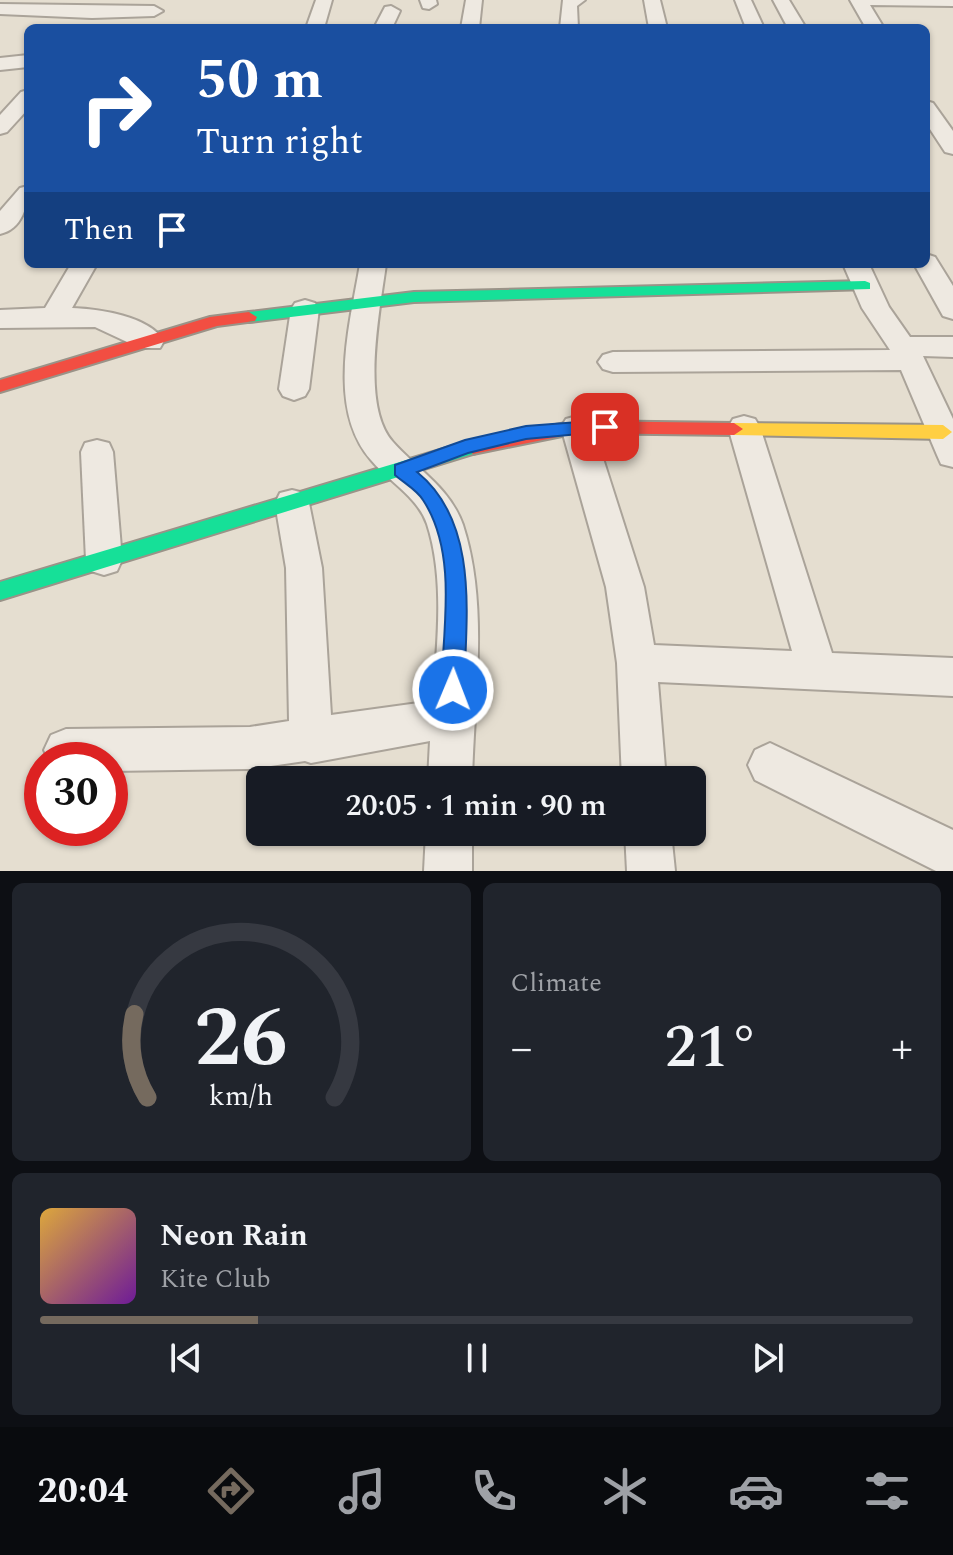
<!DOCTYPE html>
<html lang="en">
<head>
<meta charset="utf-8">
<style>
	:root { --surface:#171b24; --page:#20242c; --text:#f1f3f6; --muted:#9ea1a6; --line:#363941; --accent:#756a5e }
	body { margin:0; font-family:Spectral,serif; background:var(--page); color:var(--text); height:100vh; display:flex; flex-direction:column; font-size:30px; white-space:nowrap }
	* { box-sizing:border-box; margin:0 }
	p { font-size:26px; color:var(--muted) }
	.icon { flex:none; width:44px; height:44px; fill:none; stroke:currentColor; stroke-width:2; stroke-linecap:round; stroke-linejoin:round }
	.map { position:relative; height:871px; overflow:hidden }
	.details { display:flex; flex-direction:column; gap:12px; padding:12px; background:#0d0f14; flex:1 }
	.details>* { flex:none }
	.hud { position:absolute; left:24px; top:24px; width:906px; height:244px; border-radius:12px; box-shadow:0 2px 6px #0004; background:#1a4fa0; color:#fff; overflow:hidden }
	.speed { position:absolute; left:24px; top:742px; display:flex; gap:16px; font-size:40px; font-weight:700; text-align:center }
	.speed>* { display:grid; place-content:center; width:104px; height:104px; border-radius:50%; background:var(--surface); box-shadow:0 2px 6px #0004; line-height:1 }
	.speed .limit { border:12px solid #d22; background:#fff; color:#111 }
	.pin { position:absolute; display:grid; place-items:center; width:68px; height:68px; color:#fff; margin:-34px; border-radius:16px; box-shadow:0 4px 12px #0006 }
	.me { position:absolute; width:88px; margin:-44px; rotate:1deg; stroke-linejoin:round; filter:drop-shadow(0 0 6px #0008) }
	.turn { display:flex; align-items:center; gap:28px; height:168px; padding:0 40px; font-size:36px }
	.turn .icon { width:104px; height:104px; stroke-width:2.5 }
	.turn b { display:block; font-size:56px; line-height:68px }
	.then { display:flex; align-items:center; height:76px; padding:0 40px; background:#0003; gap:16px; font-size:30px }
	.big { font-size:60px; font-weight:600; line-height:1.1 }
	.details .tile { flex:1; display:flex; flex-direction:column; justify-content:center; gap:12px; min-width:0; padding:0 28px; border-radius:12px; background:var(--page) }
	.details .dial { align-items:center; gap:0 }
	.dial svg { height:208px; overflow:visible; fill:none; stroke:var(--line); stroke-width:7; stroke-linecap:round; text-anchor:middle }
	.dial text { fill:var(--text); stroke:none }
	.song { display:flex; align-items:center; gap:24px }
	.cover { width:96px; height:96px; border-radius:12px; background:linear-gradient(135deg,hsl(40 70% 55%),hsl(280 70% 35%)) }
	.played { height:8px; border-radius:4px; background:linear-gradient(90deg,var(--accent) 25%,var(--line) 25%) }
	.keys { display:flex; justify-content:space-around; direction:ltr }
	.heat { display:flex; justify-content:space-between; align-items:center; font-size:44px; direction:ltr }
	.details .tiles { flex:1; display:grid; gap:12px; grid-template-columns:1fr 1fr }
	.tile:last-child { grid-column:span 2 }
	.trip { position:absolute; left:246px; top:766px; width:460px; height:80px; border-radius:12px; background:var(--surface); box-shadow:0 2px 6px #0004; font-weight:600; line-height:80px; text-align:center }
	.tab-bar { display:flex; height:128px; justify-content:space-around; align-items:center; background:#090b0e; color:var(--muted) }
	.tab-bar .icon { width:56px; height:56px }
	.tab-bar .on { color:var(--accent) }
	.tab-bar b { font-size:36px; color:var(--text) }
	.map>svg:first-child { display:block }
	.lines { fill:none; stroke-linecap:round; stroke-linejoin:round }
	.street-casing { stroke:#aaa399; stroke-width:4 }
	.fast-casing { stroke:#9a9388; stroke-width:4 }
	.slow-casing { stroke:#9a9388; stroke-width:4 }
	.jam-casing { stroke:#9a9388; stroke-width:4 }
	.street { fill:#eee9e1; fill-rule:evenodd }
	.fast { fill:#16e098; fill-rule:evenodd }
	.slow { fill:#ffcf43; fill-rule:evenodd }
	.jam { fill:#f24e42; fill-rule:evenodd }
	.route { fill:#1a73e8; stroke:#114b97; stroke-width:2 }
</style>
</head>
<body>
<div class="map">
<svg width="953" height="871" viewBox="0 0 953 871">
	<rect width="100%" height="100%" fill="#e5ded0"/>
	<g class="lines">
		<defs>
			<g id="street">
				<path d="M 316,0 L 332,0 L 324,28 L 306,28 Z"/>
				<path d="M 420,0 L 436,0 L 437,4 L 429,9 L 423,8 Z"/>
				<path d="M 466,0 L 482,0 L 479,28 L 461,28 Z"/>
				<path d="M 563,0 L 585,0 L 577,6 L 578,28 L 560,28 Z"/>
				<path d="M 644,0 L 660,0 L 667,28 L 649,28 Z"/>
				<path d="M 735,0 L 751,0 L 764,28 L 746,28 Z"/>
				<path d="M 773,0 L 789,0 L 806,28 L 788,28 Z"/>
				<path d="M 850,0 L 953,0 L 953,6 L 870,5 L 884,28 L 866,28 Z"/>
				<path d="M 0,4 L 154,6 L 163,11 L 154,16 L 92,18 L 0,14 Z"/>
				<path d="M 391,6 L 400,11 L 392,28 L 374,28 L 385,7 Z"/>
				<path d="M 28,55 L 28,67 L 0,70 L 0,58 Z"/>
				<path d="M 28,90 L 28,109 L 7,132 L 0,134 L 0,115 L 21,92 Z"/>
				<path d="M 926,101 L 933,103 L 953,131 L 953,154 L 945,152 L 926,123 Z"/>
				<path d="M 28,186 C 28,206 22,229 0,234 L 0,211 L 20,188 Z"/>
				<path d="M 926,254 L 935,257 L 953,286 L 953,319 L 943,316 L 914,264 L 926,264 Z"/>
				<path d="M 71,264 L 97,264 L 72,308 C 99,309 149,316 164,341 L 160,348 L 140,348 L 95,327 L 0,328 L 0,310 L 45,308 Z"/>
				<path d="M 360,264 L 386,264 C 380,310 360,406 393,442 C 418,470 450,488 463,525 C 489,605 474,698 472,780 L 428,780 L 430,741 L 311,763 L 305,761 L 250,769 L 110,771 L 110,760 L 49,760 L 44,750 L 51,735 L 66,729 L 250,727 L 289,721 L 286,568 L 275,503 L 280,493 L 292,490 L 304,493 L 309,503 L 322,568 L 331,715 L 433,701 C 437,644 445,579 427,524 C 418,497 388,481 371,460 C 326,408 350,324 360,264 Z"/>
				<path d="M 843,264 L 869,264 L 889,307 L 910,337 L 953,337 L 953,357 L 923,356 L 953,419 L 953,467 L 941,464 L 937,455 L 901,370 L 613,372 L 603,369 L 598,362 L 603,355 L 613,352 L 890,350 L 862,308 Z"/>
				<path d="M 305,300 L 315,303 L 319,309 L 309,389 L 305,396 L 294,400 L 283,396 L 279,389 L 291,309 L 295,303 Z"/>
				<path d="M 577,416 L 588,419 L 593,427 L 644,587 L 654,645 L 792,651 L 728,427 L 733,419 L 744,416 L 755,419 L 760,427 L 832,653 L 953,658 L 953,696 L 658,682 L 666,780 L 622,780 L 617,663 L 606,587 L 561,427 L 566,419 Z"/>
				<path d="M 97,440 L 109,443 L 113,452 L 122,560 L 117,571 L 104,575 L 91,571 L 86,560 L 81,452 L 85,443 Z"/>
				<path d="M 770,743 L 953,830 L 953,871 L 936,871 L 755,780 L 748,765 L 755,750 Z"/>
				<path d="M 426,832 L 472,832 L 472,871 L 424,871 Z"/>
				<path d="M 625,832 L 671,832 L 675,871 L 627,871 Z"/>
			</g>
			<g id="fast">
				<path d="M 865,281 L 870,283 L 870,289 L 414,302 L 249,322 L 241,317 L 249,312 L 414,292 Z"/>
				<path d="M 473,440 L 482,447 L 479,452 L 0,600 L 0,582 Z"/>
			</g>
			<path id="slow" d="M 734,423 L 943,425 L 952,432 L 943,439 L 734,435 L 725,429 Z"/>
			<g id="jam">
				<path d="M 249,312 L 257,317 L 255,321 L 217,326 L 0,392 L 0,380 L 210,317 Z"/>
				<path d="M 577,421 L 734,423 L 743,429 L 734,435 L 577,433 L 473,454 L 464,447 L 473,440 Z"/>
			</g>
		</defs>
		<use href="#street" class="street-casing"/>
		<use href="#fast" class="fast-casing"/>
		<use href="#slow" class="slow-casing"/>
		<use href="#jam" class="jam-casing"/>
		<use href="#street" class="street"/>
		<use href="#fast" class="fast"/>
		<use href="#slow" class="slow"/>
		<use href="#jam" class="jam"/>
	</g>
	<path class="route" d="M 605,420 L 614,427 L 611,431 L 526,439 L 468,453 L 417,472 C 480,523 466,618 464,690 L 461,698 L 453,701 L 445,698 L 441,690 C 443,630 458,553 423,500 C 417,490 404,483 395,475 L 395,465 L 465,440 L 526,426 Z"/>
</svg>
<div class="speed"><div class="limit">30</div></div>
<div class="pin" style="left:605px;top:427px;background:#d93025"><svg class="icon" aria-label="arrive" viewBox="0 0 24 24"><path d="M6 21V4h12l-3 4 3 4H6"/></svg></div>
<svg class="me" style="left:453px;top:690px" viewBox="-20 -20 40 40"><circle r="17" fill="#1a73e8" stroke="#fff" stroke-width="3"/><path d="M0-11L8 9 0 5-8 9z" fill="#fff"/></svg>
<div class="trip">20:05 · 1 min · 90 m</div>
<div class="hud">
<div class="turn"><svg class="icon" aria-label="right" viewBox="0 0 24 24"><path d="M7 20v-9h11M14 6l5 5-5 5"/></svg><div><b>50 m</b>Turn right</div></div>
<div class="then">Then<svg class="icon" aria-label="arrive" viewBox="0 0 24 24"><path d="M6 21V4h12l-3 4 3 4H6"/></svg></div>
</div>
</div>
<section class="details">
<div class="tiles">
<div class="tile dial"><svg viewBox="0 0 100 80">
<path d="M14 69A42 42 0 1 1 86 69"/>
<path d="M14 69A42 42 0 0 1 9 37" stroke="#756a5e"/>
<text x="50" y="56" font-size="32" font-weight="700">26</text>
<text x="50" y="72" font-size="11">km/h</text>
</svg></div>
<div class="tile"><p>Climate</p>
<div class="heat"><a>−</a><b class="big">21°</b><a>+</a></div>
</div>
<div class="tile">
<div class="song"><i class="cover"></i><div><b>Neon Rain</b><p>Kite Club</p></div></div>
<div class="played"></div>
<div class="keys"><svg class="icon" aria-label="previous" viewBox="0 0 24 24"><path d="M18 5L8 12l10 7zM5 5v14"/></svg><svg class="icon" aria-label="pause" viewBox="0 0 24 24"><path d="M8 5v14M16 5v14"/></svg><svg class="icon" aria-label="next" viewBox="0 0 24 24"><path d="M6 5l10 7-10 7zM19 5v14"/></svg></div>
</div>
</div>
</section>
<nav class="tab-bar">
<b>20:04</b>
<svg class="icon on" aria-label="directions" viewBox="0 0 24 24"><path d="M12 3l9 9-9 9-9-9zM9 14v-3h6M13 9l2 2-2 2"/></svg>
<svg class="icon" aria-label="music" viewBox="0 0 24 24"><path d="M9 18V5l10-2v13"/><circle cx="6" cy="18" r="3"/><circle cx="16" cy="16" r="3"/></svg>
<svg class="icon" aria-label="phone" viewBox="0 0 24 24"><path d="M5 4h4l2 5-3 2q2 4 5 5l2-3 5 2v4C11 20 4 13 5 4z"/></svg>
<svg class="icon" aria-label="climate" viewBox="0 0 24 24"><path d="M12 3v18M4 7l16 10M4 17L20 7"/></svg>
<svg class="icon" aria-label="car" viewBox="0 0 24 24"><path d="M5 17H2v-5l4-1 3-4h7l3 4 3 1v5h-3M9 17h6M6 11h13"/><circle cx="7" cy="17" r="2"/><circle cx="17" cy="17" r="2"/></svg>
<svg class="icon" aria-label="filters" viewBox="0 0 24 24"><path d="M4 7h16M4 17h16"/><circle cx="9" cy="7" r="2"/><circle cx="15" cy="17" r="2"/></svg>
</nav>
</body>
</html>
